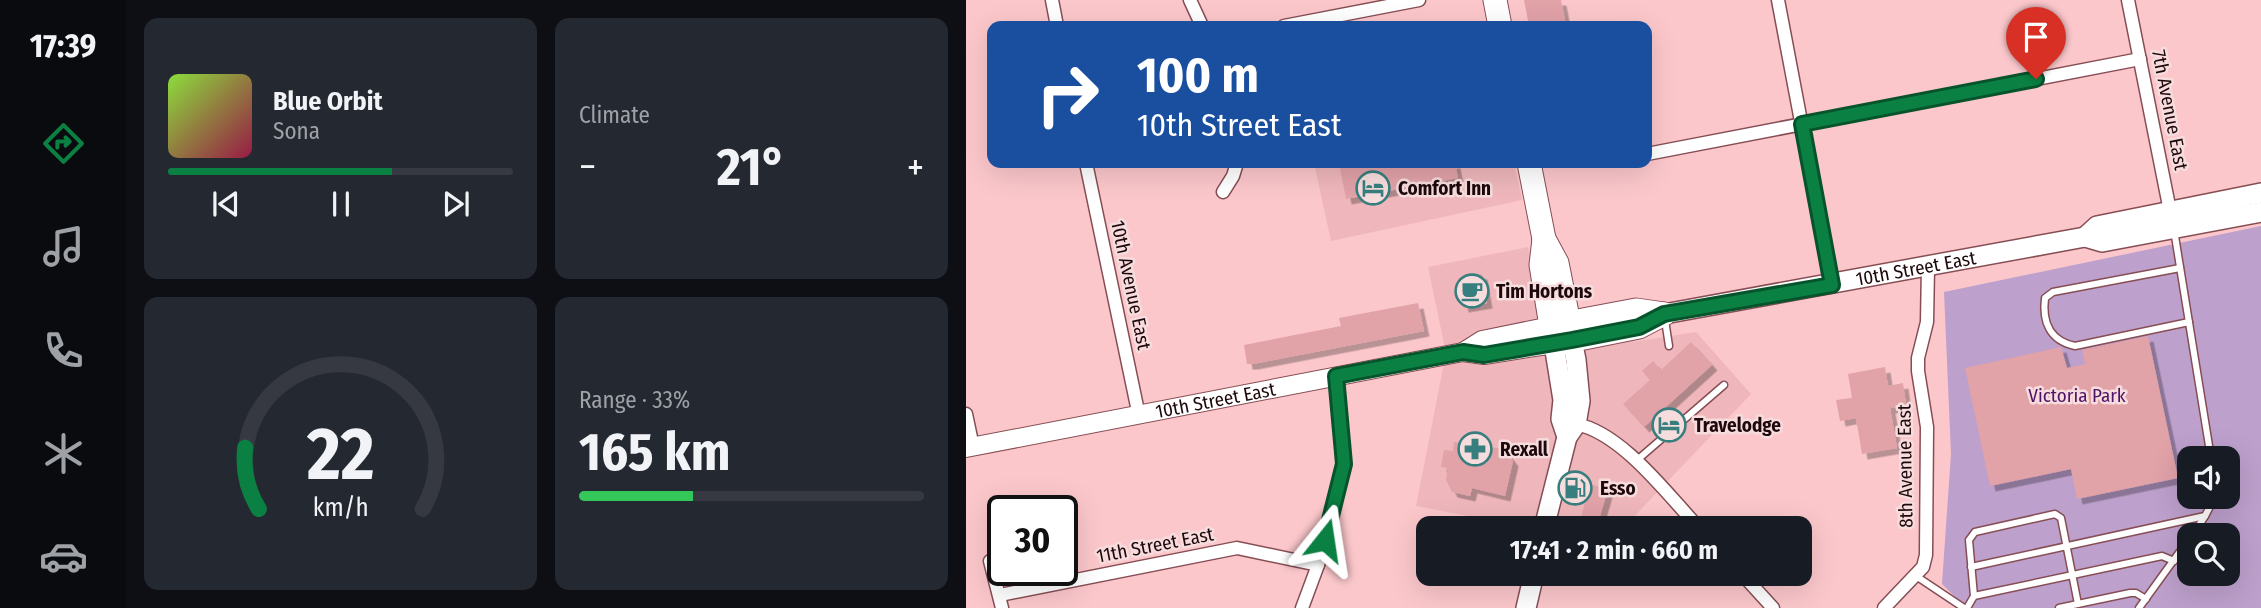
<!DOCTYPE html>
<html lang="en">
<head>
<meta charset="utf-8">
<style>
	:root { --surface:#171b24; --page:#242831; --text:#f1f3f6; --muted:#9ea1a6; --line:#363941; --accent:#0b8043 }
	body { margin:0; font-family:"Fira Sans Condensed",sans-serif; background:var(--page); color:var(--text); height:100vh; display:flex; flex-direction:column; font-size:26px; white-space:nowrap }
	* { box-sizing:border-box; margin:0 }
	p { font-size:23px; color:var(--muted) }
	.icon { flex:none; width:38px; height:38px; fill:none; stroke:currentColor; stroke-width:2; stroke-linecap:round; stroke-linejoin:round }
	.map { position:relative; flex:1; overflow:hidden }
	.panel { display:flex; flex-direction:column; gap:18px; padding:18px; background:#0d0f14; width:840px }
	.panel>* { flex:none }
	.guide { position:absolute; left:21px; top:21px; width:665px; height:147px; border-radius:14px; box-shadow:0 7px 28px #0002; background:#1a4fa0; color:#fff; overflow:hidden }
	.buttons { position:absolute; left:1211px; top:446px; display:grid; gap:14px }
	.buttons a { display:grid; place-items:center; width:63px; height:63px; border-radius:14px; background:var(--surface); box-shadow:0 7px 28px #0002; font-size:35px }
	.speed { position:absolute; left:21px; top:495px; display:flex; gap:14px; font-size:35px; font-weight:700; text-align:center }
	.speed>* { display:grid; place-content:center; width:91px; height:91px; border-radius:50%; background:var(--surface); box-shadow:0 7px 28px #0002; line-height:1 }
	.speed .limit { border:4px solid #111; border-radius:10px; background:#fff; color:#111 }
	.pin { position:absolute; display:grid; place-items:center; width:60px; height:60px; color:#fff; margin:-72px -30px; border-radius:50% 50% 50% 0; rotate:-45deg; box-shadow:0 0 7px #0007 }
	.pin .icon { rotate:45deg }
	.me { position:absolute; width:77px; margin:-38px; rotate:15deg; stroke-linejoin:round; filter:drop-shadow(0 0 5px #0008) }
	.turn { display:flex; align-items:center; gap:24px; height:147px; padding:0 35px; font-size:32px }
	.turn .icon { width:91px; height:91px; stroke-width:2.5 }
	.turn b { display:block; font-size:49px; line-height:60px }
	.big { font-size:52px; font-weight:700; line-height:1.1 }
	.panel .tile { flex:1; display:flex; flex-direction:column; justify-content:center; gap:10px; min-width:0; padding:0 24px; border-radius:14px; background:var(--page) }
	.panel .dial { align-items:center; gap:0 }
	.dial svg { height:182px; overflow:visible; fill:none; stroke:var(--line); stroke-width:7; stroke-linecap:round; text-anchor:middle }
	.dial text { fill:var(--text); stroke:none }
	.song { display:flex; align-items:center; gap:21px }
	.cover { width:84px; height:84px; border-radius:10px; background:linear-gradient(135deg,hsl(90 70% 55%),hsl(340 70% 35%)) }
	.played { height:7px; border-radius:4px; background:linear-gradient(90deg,var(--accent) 65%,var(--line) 65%) }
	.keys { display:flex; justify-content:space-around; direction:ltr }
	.heat { display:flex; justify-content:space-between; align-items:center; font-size:38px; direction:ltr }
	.charge { height:10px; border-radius:5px; background:linear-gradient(90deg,#34c759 33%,var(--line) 0) }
	.panel .tiles { flex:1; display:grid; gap:18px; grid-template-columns:repeat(2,1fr) }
	.trip { position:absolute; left:450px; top:516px; width:396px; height:70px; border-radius:14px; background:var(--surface); box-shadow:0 7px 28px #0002; font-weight:700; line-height:70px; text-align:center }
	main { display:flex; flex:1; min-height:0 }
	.dock { display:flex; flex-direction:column; width:126px; justify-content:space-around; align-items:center; background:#090b0e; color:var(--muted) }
	.dock .icon { width:49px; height:49px }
	.dock .active { color:var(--accent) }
	.dock b { font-size:32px; color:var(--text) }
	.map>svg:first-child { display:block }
	.built { fill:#efb7bb }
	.green { fill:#bda0cc; fill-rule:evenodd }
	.building { fill:#e1a2a8; filter:url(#shadow) }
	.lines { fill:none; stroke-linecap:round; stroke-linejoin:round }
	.lane-casing { stroke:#864e54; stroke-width:9 }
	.street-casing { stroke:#864e54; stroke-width:15 }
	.secondary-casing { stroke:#864e54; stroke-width:20 }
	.primary-casing { stroke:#864e54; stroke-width:22 }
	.highway-casing { stroke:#864e54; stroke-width:25 }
	.lane { stroke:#fff; stroke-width:6 }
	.street { stroke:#fff; stroke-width:12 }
	.secondary { stroke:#fff; stroke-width:18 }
	.primary { stroke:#fff; stroke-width:19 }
	.highway { stroke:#fff; stroke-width:23 }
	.route-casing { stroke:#07532c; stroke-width:18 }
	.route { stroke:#0b8043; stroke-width:12 }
	.labels { text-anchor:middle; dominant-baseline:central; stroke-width:5; stroke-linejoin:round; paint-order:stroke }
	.street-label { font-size:19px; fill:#1d080b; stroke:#f7dcdd }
	.poi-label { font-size:19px; font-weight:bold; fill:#1d080b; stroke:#f7dcdd; text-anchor:start }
	.park-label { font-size:19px; fill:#4e1367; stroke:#f7dcdd }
</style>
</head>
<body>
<main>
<nav class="dock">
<b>17:39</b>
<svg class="icon active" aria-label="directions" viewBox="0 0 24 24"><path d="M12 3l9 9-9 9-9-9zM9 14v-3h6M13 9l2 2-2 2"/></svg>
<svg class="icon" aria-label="music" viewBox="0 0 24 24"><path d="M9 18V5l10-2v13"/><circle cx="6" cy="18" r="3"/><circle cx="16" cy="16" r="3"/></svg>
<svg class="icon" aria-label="phone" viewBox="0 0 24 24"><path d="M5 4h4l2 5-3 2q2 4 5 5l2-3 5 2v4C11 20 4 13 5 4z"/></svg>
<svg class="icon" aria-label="climate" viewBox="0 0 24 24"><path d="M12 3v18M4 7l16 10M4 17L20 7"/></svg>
<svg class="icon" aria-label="car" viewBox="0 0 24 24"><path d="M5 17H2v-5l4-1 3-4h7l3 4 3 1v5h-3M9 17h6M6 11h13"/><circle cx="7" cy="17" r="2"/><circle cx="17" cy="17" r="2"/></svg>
</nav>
<section class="panel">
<div class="tiles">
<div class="tile">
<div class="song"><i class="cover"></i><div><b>Blue Orbit</b><p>Sona</p></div></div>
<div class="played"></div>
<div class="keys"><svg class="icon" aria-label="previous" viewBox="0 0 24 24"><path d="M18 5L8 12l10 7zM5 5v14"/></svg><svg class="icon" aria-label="pause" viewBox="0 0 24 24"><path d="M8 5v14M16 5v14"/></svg><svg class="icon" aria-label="next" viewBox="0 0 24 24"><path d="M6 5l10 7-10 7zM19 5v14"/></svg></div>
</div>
<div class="tile"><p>Climate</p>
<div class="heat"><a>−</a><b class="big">21°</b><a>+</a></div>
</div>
<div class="tile dial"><svg viewBox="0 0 100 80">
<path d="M14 69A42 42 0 1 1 86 69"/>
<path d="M14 69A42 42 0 0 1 8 42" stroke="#0b8043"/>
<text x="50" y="56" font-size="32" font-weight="700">22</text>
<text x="50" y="72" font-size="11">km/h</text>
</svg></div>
<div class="tile"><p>Range · 33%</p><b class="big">165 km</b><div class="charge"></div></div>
</div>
</section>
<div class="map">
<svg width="1295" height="608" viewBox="0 0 1295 608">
	<defs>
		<filter id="shadow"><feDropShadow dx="5.5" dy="5.5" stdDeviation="0" flood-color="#0004"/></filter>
	</defs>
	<rect width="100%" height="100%" fill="#fbc7cb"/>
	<g class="built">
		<path d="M 348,163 L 548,163 L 556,200 L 365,241 Z"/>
		<path d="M 562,247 L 580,333 L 661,317 L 667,342 L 730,332 L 785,394 L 657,528 L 565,528 L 450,506 L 480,353 L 462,267 Z"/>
	</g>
	<path class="green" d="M 1295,226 L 1295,608 L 1000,608 L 976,584 L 985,454 L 978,292 ZM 1223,458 L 1262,458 L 1262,497 L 1223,497 ZM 1223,536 L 1262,536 L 1262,574 L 1223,574 Z"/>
	<g class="building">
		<path d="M 558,0 L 595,0 L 600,26 L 563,26 Z"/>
		<path d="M 405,163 L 489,163 L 492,178 L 380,199 L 374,168 Z"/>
		<path d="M 516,274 L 521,303 L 497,307 L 492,278 Z"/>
		<path d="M 452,303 L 458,331 L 287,364 L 281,364 L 278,345 L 375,326 L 373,318 Z"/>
		<path d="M 1182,336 L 1212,478 L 1111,499 L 1105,469 L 1024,486 L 999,368 L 1095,347 L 1101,368 L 1119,364 L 1116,350 Z"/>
		<path d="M 725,342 L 746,365 L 678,427 L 657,404 L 684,380 L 676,371 L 687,361 L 695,370 Z"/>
		<path d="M 919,367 L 922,386 L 937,383 L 940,405 L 924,408 L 931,448 L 896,454 L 890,418 L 874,421 L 870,400 L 886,398 L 882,374 Z"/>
		<path d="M 488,442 L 538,449 L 547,461 L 539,496 L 506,488 L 504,496 L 486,492 L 480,480 L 482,468 L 475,467 L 478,450 L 487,451 Z"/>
		<path d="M 604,479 L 642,489 L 632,523 L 615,518 L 620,498 L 601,494 Z"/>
	</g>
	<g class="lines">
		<defs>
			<g id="lane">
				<path d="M 1208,230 L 1245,458"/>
				<path d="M 1214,268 L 1087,292 L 1079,298 C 1076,322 1084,341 1109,346 L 1223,322"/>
				<path d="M 699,320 L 703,346"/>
				<path d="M 670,461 L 758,385"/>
				<path d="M 1226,536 L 1239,516"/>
				<path d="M 1005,567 L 1239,516 L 1249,497"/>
				<path d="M 950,576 L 998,608"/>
				<path d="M 1008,596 L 1196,556 L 1208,561"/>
				<path d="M 1001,608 L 1008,596 L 1003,540 L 1009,532 L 1089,514 L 1095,518 L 1112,604"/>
				<path d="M 1093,608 L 1164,593 L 1170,593 L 1180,599"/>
				<path d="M 1173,608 L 1223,539"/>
			</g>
			<g id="street">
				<path d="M 86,0 L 91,26"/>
				<path d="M 224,0 L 236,26"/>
				<path d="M 812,0 L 866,285"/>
				<path d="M 1162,0 L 1205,216"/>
				<path d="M 318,26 L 453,0"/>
				<path d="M 681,154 L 1174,59"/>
				<path d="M 120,163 L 173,416"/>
				<path d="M 257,192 L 267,176 L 271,163"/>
				<path d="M 0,414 L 7,447"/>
				<path d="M 610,424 C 656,433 701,494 733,528"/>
				<path d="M 24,561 L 36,608"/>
				<path d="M 776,574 L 807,608"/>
				<path d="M 34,595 L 271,548 L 352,565"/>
				<path d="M 336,608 L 352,565 L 378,464 L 370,376"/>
				<path d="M 918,608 L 957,567 L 960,555 L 961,427 L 952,371 L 952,358 L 961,322 L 962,267"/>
			</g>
			<g id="secondary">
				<path d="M 497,352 L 516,340 L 585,326"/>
				<path id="s1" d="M 0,448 L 497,352 L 518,355 L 588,344"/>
			</g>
			<g id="primary">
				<path d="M 1119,237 L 1131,226 L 1295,193"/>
				<path id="s2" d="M 698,314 L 1119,237 L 1136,242 L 1295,212"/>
				<path d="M 586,332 L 597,400 L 595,419 L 601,437"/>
				<path d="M 578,528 L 601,437 L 610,424 L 614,401 L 610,360 L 603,326"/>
				<path d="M 560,608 L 568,574"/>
			</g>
			<g id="highway">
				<path d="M 529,0 L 534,26"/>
				<path d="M 563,163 L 578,239 L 591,263 L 603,323"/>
				<path d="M 578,239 L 575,265 L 585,326 L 670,310 L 698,314"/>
				<path d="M 588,344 L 673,327 L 698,314"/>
			</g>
		</defs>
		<use href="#lane" class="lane-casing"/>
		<use href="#street" class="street-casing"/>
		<use href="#secondary" class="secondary-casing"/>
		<use href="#primary" class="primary-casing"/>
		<use href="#highway" class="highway-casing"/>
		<use href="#lane" class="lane"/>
		<use href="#street" class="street"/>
		<use href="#secondary" class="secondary"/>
		<use href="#primary" class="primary"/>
		<use href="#highway" class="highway"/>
	</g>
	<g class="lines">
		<defs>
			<path id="route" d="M 359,540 L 378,464 L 370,376 L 497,352 L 518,355 L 606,340 L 673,327 L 698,314 L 866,285 L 836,124 L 1070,79"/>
		</defs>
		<use href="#route" class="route-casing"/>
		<use href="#route" class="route"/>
	</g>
	<defs>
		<symbol id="hotel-ring" viewBox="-11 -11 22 22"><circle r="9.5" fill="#f7dcdd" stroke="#377f7e" stroke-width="1.5"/><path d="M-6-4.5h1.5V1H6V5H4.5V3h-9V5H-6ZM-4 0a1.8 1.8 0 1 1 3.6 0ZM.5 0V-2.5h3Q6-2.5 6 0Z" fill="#377f7e"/></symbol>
		<symbol id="cafe-ring" viewBox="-11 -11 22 22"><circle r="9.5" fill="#f7dcdd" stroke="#377f7e" stroke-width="1.5"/><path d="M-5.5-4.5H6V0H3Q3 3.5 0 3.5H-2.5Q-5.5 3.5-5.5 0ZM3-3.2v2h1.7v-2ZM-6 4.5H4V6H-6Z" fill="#377f7e"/></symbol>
		<symbol id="pharmacy-ring" viewBox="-11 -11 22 22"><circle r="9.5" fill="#f7dcdd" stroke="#377f7e" stroke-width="1.5"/><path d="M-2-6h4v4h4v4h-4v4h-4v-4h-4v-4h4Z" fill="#377f7e"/></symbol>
		<symbol id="fuel-ring" viewBox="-11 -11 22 22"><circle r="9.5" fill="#f7dcdd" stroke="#377f7e" stroke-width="1.5"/><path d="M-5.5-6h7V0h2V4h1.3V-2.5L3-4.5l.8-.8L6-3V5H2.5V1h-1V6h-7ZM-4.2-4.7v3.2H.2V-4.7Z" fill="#377f7e"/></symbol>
	</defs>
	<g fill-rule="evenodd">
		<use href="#hotel-ring" x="388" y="169" width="38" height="38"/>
		<use href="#cafe-ring" x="487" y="272" width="38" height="38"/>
		<use href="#hotel-ring" x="684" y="406" width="38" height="38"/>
		<use href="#pharmacy-ring" x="490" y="430" width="38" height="38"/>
		<use href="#fuel-ring" x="590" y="469" width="38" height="38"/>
	</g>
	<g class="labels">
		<g class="street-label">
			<text transform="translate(1204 110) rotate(79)">7th Avenue East</text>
			<text stroke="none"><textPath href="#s2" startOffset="256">10th Street East</textPath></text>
			<text transform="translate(165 285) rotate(78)">10th Avenue East</text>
			<text stroke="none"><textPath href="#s1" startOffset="254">10th Street East</textPath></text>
			<text transform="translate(939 466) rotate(-91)">8th Avenue East</text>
			<text transform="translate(189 545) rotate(-11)">11th Street East</text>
		</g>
		<g class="poi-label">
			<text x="432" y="188">Comfort Inn</text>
			<text x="530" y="291">Tim Hortons</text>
			<text x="728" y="425">Travelodge</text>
			<text x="534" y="449">Rexall</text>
			<text x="634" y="488">Esso</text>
		</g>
		<g class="park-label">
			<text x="1111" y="395">Victoria Park</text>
		</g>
	</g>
</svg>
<div class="buttons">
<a><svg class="icon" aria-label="sound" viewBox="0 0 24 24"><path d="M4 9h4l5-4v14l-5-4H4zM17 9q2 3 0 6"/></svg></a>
<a><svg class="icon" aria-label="search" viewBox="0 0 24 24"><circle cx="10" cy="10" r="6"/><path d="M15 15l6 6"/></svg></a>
</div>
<div class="speed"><div class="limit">30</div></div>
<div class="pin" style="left:1070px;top:79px;background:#d93025"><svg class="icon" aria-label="arrive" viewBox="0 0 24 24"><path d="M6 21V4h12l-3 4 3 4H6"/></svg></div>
<svg class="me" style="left:359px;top:540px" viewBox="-20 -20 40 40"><path d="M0-17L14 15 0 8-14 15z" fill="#0b8043" stroke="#fff" stroke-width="4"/></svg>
<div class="trip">17:41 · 2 min · 660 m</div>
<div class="guide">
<div class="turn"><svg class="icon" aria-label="right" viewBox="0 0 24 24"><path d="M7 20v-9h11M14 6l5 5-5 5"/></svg><div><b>100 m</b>10th Street East</div></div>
</div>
</div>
</main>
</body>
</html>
